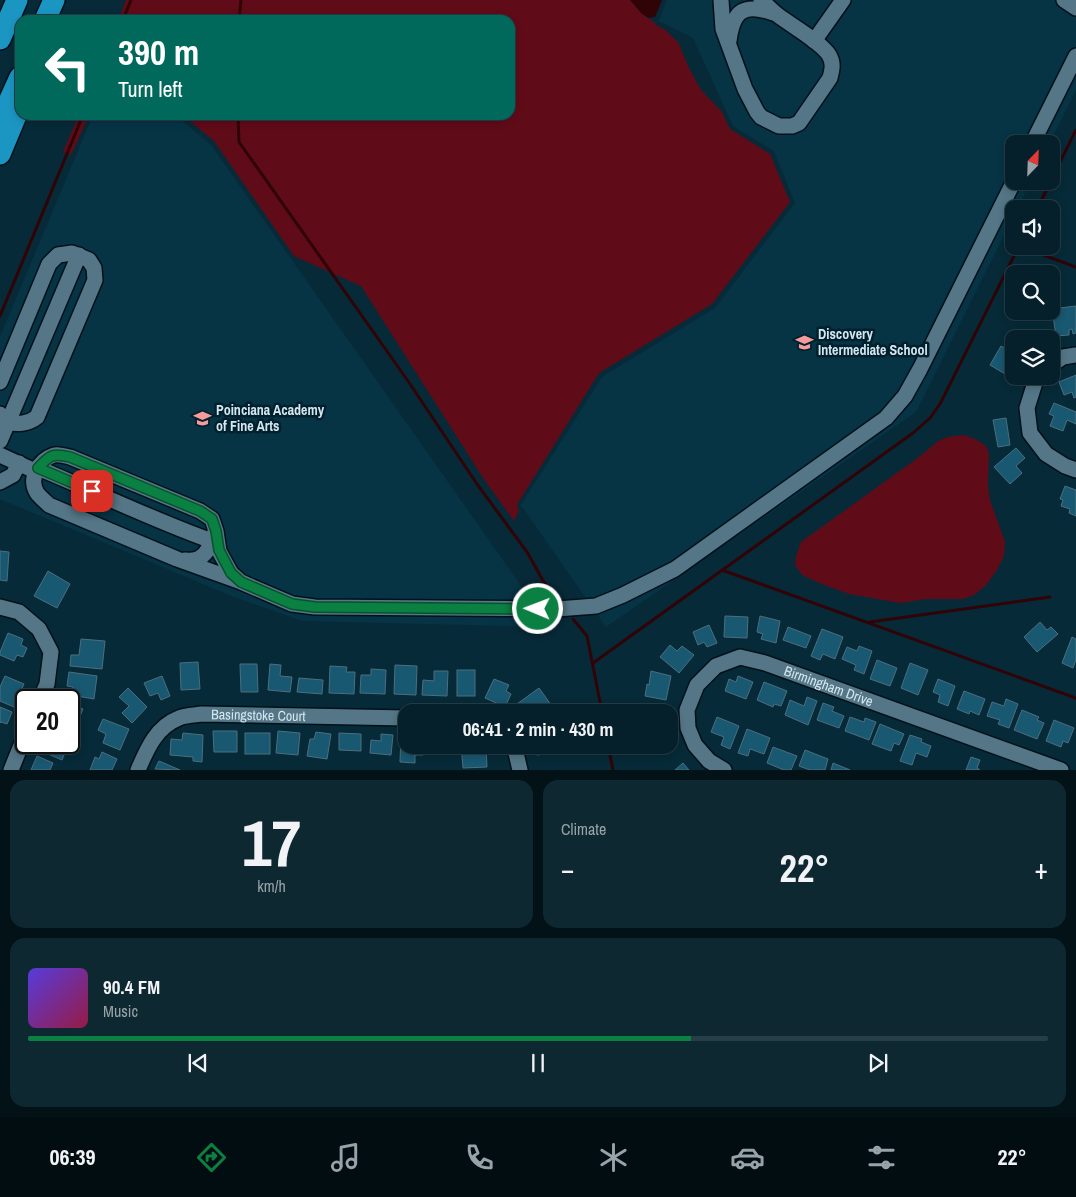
<!DOCTYPE html>
<html lang="en">
<head>
<meta charset="utf-8">
<style>
	:root { --surface:#05202a; --page:#0e2832; --text:#f1f3f6; --muted:#97a3a8; --line:#263e47; --accent:#0b8043 }
	body { margin:0; font-family:"Archivo Narrow",sans-serif; background:var(--page); color:var(--text); height:100vh; display:flex; flex-direction:column; font-size:19px; white-space:nowrap }
	* { box-sizing:border-box; margin:0 }
	p { font-size:16px; color:var(--muted) }
	.icon { flex:none; width:28px; height:28px; fill:none; stroke:currentColor; stroke-width:2; stroke-linecap:round; stroke-linejoin:round }
	.map { position:relative; height:770px; overflow:hidden }
	.sheet { display:flex; flex-direction:column; gap:10px; padding:10px; background:#031217; flex:1 }
	.sheet>* { flex:none }
	.guide { position:absolute; left:15px; top:15px; width:500px; height:105px; border-radius:15px; box-shadow:0 2px 8px #0003,0 0 0 1px var(--line); background:#00695c; color:#fff; overflow:hidden }
	.needle { width:32px; rotate:23deg }
	.controls { position:absolute; left:1005px; top:135px; display:grid; gap:10px }
	.controls a { display:grid; place-items:center; width:55px; height:55px; border-radius:10px; background:var(--surface); box-shadow:0 2px 8px #0003,0 0 0 1px var(--line); font-size:25px }
	.speed { position:absolute; left:15px; top:689px; display:flex; gap:10px; font-size:25px; font-weight:700; text-align:center }
	.speed>* { display:grid; place-content:center; width:65px; height:65px; border-radius:50%; background:var(--surface); box-shadow:0 2px 8px #0003,0 0 0 1px var(--line); line-height:1 }
	.speed .limit { border:2px solid #111; border-radius:8px; background:#fff; color:#111 }
	.pin { position:absolute; display:grid; place-items:center; width:42px; height:42px; color:#fff; margin:-21px; border-radius:10px; box-shadow:0 2px 8px #0006 }
	.me { position:absolute; width:55px; margin:-28px; rotate:271deg; stroke-linejoin:round; filter:drop-shadow(0 0 4px #0008) }
	.turn { display:flex; align-items:center; gap:18px; height:105px; padding:0 20px; font-size:22px }
	.turn .icon { width:65px; height:65px; stroke-width:2.5 }
	.turn b { display:block; font-size:35px; line-height:42px }
	.big { font-size:38px; font-weight:800; line-height:1.1 }
	.sheet .widget { flex:1; display:flex; flex-direction:column; justify-content:center; gap:8px; min-width:0; padding:0 18px; border-radius:15px; background:var(--page) }
	.sheet .dial { align-items:center; gap:0 }
	.dial b { font-size:65px; line-height:1 }
	.song { display:flex; align-items:center; gap:15px }
	.cover { width:60px; height:60px; border-radius:8px; background:linear-gradient(135deg,hsl(250 70% 55%),hsl(340 70% 35%)) }
	.played { height:5px; border-radius:2px; background:linear-gradient(90deg,var(--accent) 65%,var(--line) 65%) }
	.keys { display:flex; justify-content:space-around; direction:ltr }
	.heat { display:flex; justify-content:space-between; align-items:center; font-size:28px; direction:ltr }
	.sheet .tiles { flex:1; display:grid; gap:10px; grid-template-columns:1fr 1fr }
	.widget:last-child { grid-column:span 2 }
	.trip { position:absolute; left:398px; top:704px; width:280px; height:50px; border-radius:15px; background:var(--surface); box-shadow:0 2px 8px #0003,0 0 0 1px var(--line); font-weight:800; line-height:50px; text-align:center }
	.menu { display:flex; height:80px; justify-content:space-around; align-items:center; background:#020d11; color:var(--muted) }
	.menu .icon { width:35px; height:35px }
	.menu .active { color:var(--accent) }
	.menu b { font-size:22px; color:var(--text) }
	.map>svg:first-child { display:block }
	.built { fill:#063445 }
	.green { fill:#600b18 }
	.water { fill:#300307 }
	.lines { fill:none; stroke-linecap:round; stroke-linejoin:round }
	.stream { stroke:#300307; stroke-width:3 }
	.building { fill:#195871; stroke:#4d6e7e }
	.minor-casing { stroke:#00111b; stroke-width:18 }
	.highway-casing { stroke:#00111b; stroke-width:24 }
	.minor { stroke:#547686; stroke-width:15 }
	.highway { stroke:#1b96c3; stroke-width:21 }
	.route-casing { stroke:#07532c; stroke-width:12 }
	.route { stroke:#0b8043; stroke-width:9 }
	.labels { text-anchor:middle; dominant-baseline:central; stroke-width:5; stroke-linejoin:round; paint-order:stroke }
	.poi-label { font-size:14px; font-weight:bold; fill:#d4e6f0; stroke:#00202d; text-anchor:start }
	.street-label { font-size:14px; fill:#d4e6f0; stroke:#00202d }
</style>
</head>
<body>
<div class="map">
<svg width="1076" height="770" viewBox="0 0 1076 770">
	<rect width="100%" height="100%" fill="#072a38"/>
	<g class="built">
		<path d="M 667,0 L 1076,0 L 1076,90 L 1049,144 L 1014,144 L 1014,181 L 1031,181 L 1017,209 L 1014,209 L 1014,215 L 916,412 L 606,627 L 521,505 L 602,377 L 715,308 L 795,203 L 774,151 L 733,126 L 693,38 L 659,21 Z"/>
		<path d="M 93,115 L 175,115 L 211,145 L 550,627 L 302,621 L 234,597 L 0,499 L 0,337 Z"/>
	</g>
	<g class="green">
		<path d="M 126,0 L 630,0 L 642,14 L 654,22 L 656,25 L 664,29 L 678,42 L 689,68 L 701,90 L 722,112 L 730,129 L 770,154 L 790,202 L 712,304 L 599,373 L 518,503 L 517,507 L 519,510 L 514,521 L 483,478 L 361,286 L 294,256 L 214,141 L 183,115 L 510,115 L 510,20 L 118,20 Z"/>
		<path d="M 79,115 L 89,115 L 71,155 L 63,152 Z"/>
		<path d="M 964,435 L 975,439 L 985,445 L 989,453 L 988,485 L 990,500 L 1005,542 L 1004,556 L 997,570 L 986,585 L 974,595 L 963,599 L 926,599 L 900,603 L 849,594 L 819,583 L 802,575 L 795,565 L 796,556 L 801,542 L 919,457 L 938,441 L 948,437 Z"/>
	</g>
	<path class="water" d="M 630,0 L 662,0 L 656,15 L 655,17 L 649,18 L 642,14 Z"/>
	<g class="lines">
		<g class="stream">
			<path d="M 123,20 L 131,0"/>
			<path d="M 239,20 L 241,0"/>
			<path d="M 238,115 L 239,142 L 408,381 L 477,484 L 527,552 L 550,593"/>
			<path d="M 1051,180 L 1076,130"/>
			<path d="M 1037,209 L 1051,181"/>
			<path d="M 1019,246 L 1076,267"/>
			<path d="M 0,316 L 83,115"/>
			<path d="M 722,570 L 1076,698"/>
			<path d="M 573,619 L 587,636 L 602,712"/>
			<path d="M 870,622 L 1050,597"/>
			<path d="M 593,663 L 913,433 L 930,418 L 940,404 L 1019,246"/>
			<path d="M 608,745 L 613,770"/>
		</g>
	</g>
	<g class="building">
		<path d="M 1076,306 L 1076,333 L 1073,334 L 1072,329 L 1069,330 L 1069,335 L 1056,336 L 1052,309 Z"/>
		<path d="M 1001,346 L 1014,353 L 1014,375 L 1012,378 L 990,365 Z"/>
		<path d="M 1076,375 L 1076,397 L 1074,398 L 1072,392 L 1064,395 L 1059,382 Z"/>
		<path d="M 1054,403 L 1076,412 L 1076,424 L 1067,420 L 1063,431 L 1050,426 L 1054,416 L 1049,414 Z"/>
		<path d="M 1006,418 L 1010,445 L 998,447 L 993,420 Z"/>
		<path d="M 1016,448 L 1025,458 L 1016,466 L 1022,473 L 1010,484 L 994,467 Z"/>
		<path d="M 1065,486 L 1076,490 L 1076,516 L 1069,513 L 1070,509 L 1061,506 L 1063,500 L 1060,499 Z"/>
		<path d="M 0,551 L 9,552 L 7,581 L 0,580 Z"/>
		<path d="M 48,571 L 70,584 L 57,608 L 34,596 Z"/>
		<path d="M 725,616 L 748,617 L 747,638 L 724,637 Z"/>
		<path d="M 760,616 L 780,621 L 776,643 L 761,639 L 763,634 L 757,632 Z"/>
		<path d="M 1040,622 L 1047,630 L 1051,627 L 1058,634 L 1037,652 L 1024,637 Z"/>
		<path d="M 709,625 L 717,643 L 707,647 L 704,642 L 698,645 L 693,632 Z"/>
		<path d="M 788,627 L 811,636 L 806,648 L 783,640 Z"/>
		<path d="M 822,629 L 843,637 L 835,659 L 823,654 L 820,660 L 811,656 Z"/>
		<path d="M 8,633 L 23,639 L 21,645 L 27,648 L 23,657 L 17,655 L 14,661 L 0,655 L 0,652 Z"/>
		<path d="M 1072,637 L 1076,639 L 1076,660 L 1073,668 L 1062,663 Z"/>
		<path d="M 81,639 L 105,641 L 102,669 L 70,666 L 71,655 L 79,655 Z"/>
		<path d="M 670,645 L 677,651 L 682,646 L 694,655 L 679,673 L 660,657 Z"/>
		<path d="M 859,646 L 872,651 L 864,674 L 854,670 L 856,665 L 842,659 L 847,647 L 857,651 Z"/>
		<path d="M 877,660 L 897,668 L 890,686 L 870,679 Z"/>
		<path d="M 198,662 L 200,689 L 181,690 L 180,663 Z"/>
		<path d="M 910,663 L 928,670 L 918,695 L 901,688 Z"/>
		<path d="M 240,664 L 257,664 L 258,692 L 241,692 Z"/>
		<path d="M 270,664 L 281,665 L 280,676 L 292,677 L 290,692 L 268,690 Z"/>
		<path d="M 395,665 L 417,666 L 416,695 L 394,694 Z"/>
		<path d="M 330,666 L 347,667 L 346,672 L 355,672 L 354,694 L 329,693 Z"/>
		<path d="M 371,669 L 386,670 L 385,694 L 360,693 L 361,675 L 371,675 Z"/>
		<rect x="457" y="670" width="18" height="26"/>
		<path d="M 434,671 L 448,671 L 447,696 L 422,695 L 423,680 L 434,681 Z"/>
		<path d="M 651,671 L 671,676 L 666,700 L 645,696 L 647,684 L 649,685 Z"/>
		<path d="M 69,672 L 97,676 L 94,699 L 71,695 L 73,687 L 67,686 Z"/>
		<path d="M 5,676 L 24,684 L 14,707 L 0,701 L 0,687 Z"/>
		<path d="M 162,676 L 170,696 L 161,700 L 158,693 L 150,696 L 144,683 Z"/>
		<path d="M 738,676 L 753,682 L 746,699 L 725,691 L 729,679 L 736,682 Z"/>
		<path d="M 299,678 L 323,680 L 322,694 L 297,692 Z"/>
		<path d="M 494,679 L 509,685 L 506,691 L 511,694 L 505,707 L 485,698 Z"/>
		<path d="M 938,679 L 955,686 L 948,706 L 938,702 L 940,695 L 933,692 Z"/>
		<path d="M 764,682 L 787,691 L 781,706 L 774,704 L 773,707 L 757,700 Z"/>
		<path d="M 128,688 L 147,707 L 132,723 L 122,713 L 129,706 L 119,697 Z"/>
		<path d="M 539,688 L 554,709 L 549,712 L 523,712 L 517,704 Z"/>
		<path d="M 964,691 L 985,699 L 979,715 L 970,711 L 969,714 L 957,709 Z"/>
		<path d="M 807,697 L 817,701 L 808,725 L 785,715 L 790,700 L 804,706 Z"/>
		<path d="M 1006,699 L 1018,704 L 1009,728 L 998,724 L 1000,720 L 987,716 L 992,702 L 1004,706 Z"/>
		<path d="M 823,703 L 834,707 L 832,711 L 844,716 L 839,728 L 817,720 Z"/>
		<path d="M 69,704 L 83,709 L 77,723 L 70,720 L 69,723 Z"/>
		<path d="M 638,705 L 664,706 L 664,712 L 637,712 Z"/>
		<path d="M 0,707 L 12,712 L 7,724 L 1,722 L 0,723 Z"/>
		<path d="M 1022,710 L 1039,717 L 1037,720 L 1044,723 L 1037,739 L 1014,730 Z"/>
		<path d="M 717,717 L 739,726 L 730,749 L 721,745 L 724,737 L 711,732 Z"/>
		<path d="M 850,717 L 864,722 L 865,718 L 876,722 L 869,740 L 845,731 Z"/>
		<path d="M 103,719 L 129,729 L 120,750 L 103,743 L 106,734 L 98,730 Z"/>
		<path d="M 1054,720 L 1074,728 L 1068,743 L 1063,741 L 1061,747 L 1046,741 Z"/>
		<path d="M 880,724 L 904,734 L 899,745 L 894,743 L 891,751 L 872,744 Z"/>
		<path d="M 747,729 L 770,738 L 764,754 L 750,749 L 748,756 L 738,753 Z"/>
		<path d="M 213,731 L 237,731 L 237,752 L 214,752 Z"/>
		<path d="M 278,731 L 300,733 L 298,755 L 276,753 Z"/>
		<path d="M 316,732 L 331,734 L 327,759 L 307,756 L 310,739 L 314,739 Z"/>
		<path d="M 183,733 L 203,735 L 202,762 L 193,761 L 193,757 L 170,755 L 171,739 L 182,740 Z"/>
		<rect x="245" y="733" width="25" height="21"/>
		<path d="M 339,733 L 361,734 L 361,751 L 339,750 Z"/>
		<path d="M 381,734 L 393,735 L 391,755 L 370,753 L 371,740 L 381,741 Z"/>
		<path d="M 401,735 L 406,735 L 406,745 L 423,745 L 423,755 L 415,755 L 415,763 L 400,762 Z"/>
		<path d="M 910,735 L 922,739 L 921,742 L 931,746 L 927,757 L 916,753 L 912,765 L 900,761 Z"/>
		<path d="M 69,737 L 71,738 L 62,760 L 39,750 L 43,742 L 69,742 Z"/>
		<rect x="432" y="745" width="23" height="9"/>
		<path d="M 461,745 L 486,745 L 487,767 L 463,768 Z"/>
		<path d="M 535,745 L 565,745 L 566,751 L 537,755 Z"/>
		<path d="M 773,747 L 797,756 L 791,770 L 784,770 L 767,763 Z"/>
		<path d="M 805,750 L 828,759 L 825,770 L 810,770 L 799,766 Z"/>
		<path d="M 102,752 L 117,759 L 112,770 L 90,770 L 95,757 L 99,759 Z"/>
		<path d="M 37,756 L 53,763 L 50,770 L 31,770 Z"/>
		<path d="M 971,757 L 980,760 L 977,768 L 980,770 L 966,770 Z"/>
		<path d="M 159,761 L 180,770 L 155,769 Z"/>
		<path d="M 683,763 L 689,770 L 675,770 Z"/>
		<path d="M 833,763 L 850,770 L 831,770 Z"/>
	</g>
	<g class="lines">
		<defs>
			<g id="minor">
				<path d="M 721,0 L 723,29 L 745,89 L 757,112 L 761,117 L 779,126 L 792,126 L 799,123 L 830,78 C 832,70 834,63 829,55 C 822,43 791,25 779,16 C 772,11 767,5 761,0"/>
				<path d="M 1064,0 L 1076,8"/>
				<path d="M 729,41 C 733,10 744,3 773,13"/>
				<path d="M 814,41 L 843,0"/>
				<path d="M 1032,144 L 1076,56"/>
				<path d="M 1051,365 L 1063,357 L 1076,355"/>
				<path d="M 1037,376 L 1027,408 L 1030,433 L 1046,454 L 1065,466 L 1076,470"/>
				<path d="M 0,382 L 49,264 L 58,255 L 72,253 L 89,260 L 94,268 L 95,280 L 37,417 C 28,424 19,424 8,423 L 0,414"/>
				<path d="M 0,441 L 79,255"/>
				<path d="M 0,455 L 35,471"/>
				<path d="M 38,468 C 96,492 153,520 212,541"/>
				<path d="M 0,482 L 13,475 L 19,463"/>
				<path d="M 185,560 C 204,563 210,548 215,532"/>
				<path d="M 241,582 L 231,573 L 219,551 L 216,531 L 212,519 L 200,511 L 70,457 C 65,456 59,454 54,455 C 39,460 28,478 37,493 C 40,497 45,501 49,505 L 177,559 L 241,582 L 292,604 L 315,607 L 557,609 L 596,606 L 623,595 L 675,569 L 886,418 L 905,396 L 920,369 L 1014,181"/>
				<path d="M 0,607 L 19,612 L 39,629 L 51,652 L 47,684 L 40,700"/>
				<path d="M 511,745 L 516,753 L 520,770"/>
				<path d="M 11,770 L 26,733"/>
				<path id="s1" d="M 138,770 C 147,749 156,727 179,718 C 185,715 195,715 202,714 L 406,718"/>
				<path id="s2" d="M 724,770 L 709,761 L 695,745 L 688,728 L 687,710 L 697,685 L 716,666 L 740,657 L 765,663 L 1061,770"/>
			</g>
			<g id="highway">
				<path d="M 45,20 L 54,0"/>
				<path d="M 0,39 L 17,0"/>
				<path d="M 1,119 L 20,77"/>
				<path d="M 0,154 L 20,106"/>
			</g>
		</defs>
		<use href="#minor" class="minor-casing"/>
		<use href="#highway" class="highway-casing"/>
		<use href="#minor" class="minor"/>
		<use href="#highway" class="highway"/>
	</g>
	<g class="lines">
		<defs>
			<path id="route" d="M 92,491 L 38,468 C 50,455 52,453 70,457 L 200,511 L 212,519 L 216,531 L 219,550 L 231,573 L 241,582 L 292,604 L 315,607 L 538,609"/>
		</defs>
		<use href="#route" class="route-casing"/>
		<use href="#route" class="route"/>
	</g>
	<defs>
		<symbol id="school-bare" viewBox="-9 -9 18 18"><path d="M0-5L7-2L0 1L-7-2ZM-4 1L0 2.5L4 1V4Q0 6-4 4Z" fill="#f59b9b" stroke="#00202d" stroke-width="2.5" paint-order="stroke"/></symbol>
	</defs>
	<g fill-rule="evenodd">
		<use href="#school-bare" x="792" y="330" width="25" height="25"/>
		<use href="#school-bare" x="190" y="406" width="25" height="25"/>
	</g>
	<g class="labels">
		<g class="poi-label">
			<text x="818" y="334">Discovery<tspan x="818" dy="16">Intermediate School</tspan></text>
			<text x="216" y="410">Poinciana Academy<tspan x="216" dy="16">of Fine Arts</tspan></text>
		</g>
		<g class="street-label">
			<text stroke="none"><textPath href="#s2" startOffset="248">Birmingham Drive</textPath></text>
			<text stroke="none"><textPath href="#s1" startOffset="148">Basingstoke Court</textPath></text>
		</g>
	</g>
</svg>
<div class="controls">
<a><svg class="needle" viewBox="-14 -14 28 28"><path d="M0-13l5 13h-10z" fill="#e53935"/><path d="M0 13l5-13h-10z" fill="#97a3a8"/></svg></a>
<a><svg class="icon" aria-label="sound" viewBox="0 0 24 24"><path d="M4 9h4l5-4v14l-5-4H4zM17 9q2 3 0 6"/></svg></a>
<a><svg class="icon" aria-label="search" viewBox="0 0 24 24"><circle cx="10" cy="10" r="6"/><path d="M15 15l6 6"/></svg></a>
<a><svg class="icon" aria-label="layers" viewBox="0 0 24 24"><path d="M12 4l9 5-9 5-9-5zM3 14l9 5 9-5"/></svg></a>
</div>
<div class="speed"><div class="limit">20</div></div>
<div class="pin" style="left:92px;top:491px;background:#d93025"><svg class="icon" aria-label="arrive" viewBox="0 0 24 24"><path d="M6 21V4h12l-3 4 3 4H6"/></svg></div>
<svg class="me" style="left:538px;top:609px" viewBox="-20 -20 40 40"><circle r="17" fill="#0b8043" stroke="#fff" stroke-width="3"/><path d="M0-11L8 9 0 5-8 9z" fill="#fff"/></svg>
<div class="trip">06:41 · 2 min · 430 m</div>
<div class="guide">
<div class="turn"><svg class="icon" aria-label="left" viewBox="0 0 24 24"><path d="M17 20v-9H6M10 6l-5 5 5 5"/></svg><div><b>390 m</b>Turn left</div></div>
</div>
</div>
<section class="sheet">
<div class="tiles">
<div class="widget dial"><b>17</b><p>km/h</p></div>
<div class="widget"><p>Climate</p>
<div class="heat"><a>−</a><b class="big">22°</b><a>+</a></div>
</div>
<div class="widget">
<div class="song"><i class="cover"></i><div><b>90.4 FM</b><p>Music</p></div></div>
<div class="played"></div>
<div class="keys"><svg class="icon" aria-label="previous" viewBox="0 0 24 24"><path d="M18 5L8 12l10 7zM5 5v14"/></svg><svg class="icon" aria-label="pause" viewBox="0 0 24 24"><path d="M8 5v14M16 5v14"/></svg><svg class="icon" aria-label="next" viewBox="0 0 24 24"><path d="M6 5l10 7-10 7zM19 5v14"/></svg></div>
</div>
</div>
</section>
<nav class="menu">
<b>06:39</b>
<svg class="icon active" aria-label="directions" viewBox="0 0 24 24"><path d="M12 3l9 9-9 9-9-9zM9 14v-3h6M13 9l2 2-2 2"/></svg>
<svg class="icon" aria-label="music" viewBox="0 0 24 24"><path d="M9 18V5l10-2v13"/><circle cx="6" cy="18" r="3"/><circle cx="16" cy="16" r="3"/></svg>
<svg class="icon" aria-label="phone" viewBox="0 0 24 24"><path d="M5 4h4l2 5-3 2q2 4 5 5l2-3 5 2v4C11 20 4 13 5 4z"/></svg>
<svg class="icon" aria-label="climate" viewBox="0 0 24 24"><path d="M12 3v18M4 7l16 10M4 17L20 7"/></svg>
<svg class="icon" aria-label="car" viewBox="0 0 24 24"><path d="M5 17H2v-5l4-1 3-4h7l3 4 3 1v5h-3M9 17h6M6 11h13"/><circle cx="7" cy="17" r="2"/><circle cx="17" cy="17" r="2"/></svg>
<svg class="icon" aria-label="filters" viewBox="0 0 24 24"><path d="M4 7h16M4 17h16"/><circle cx="9" cy="7" r="2"/><circle cx="15" cy="17" r="2"/></svg>
<b>22°</b>
</nav>
</body>
</html>
